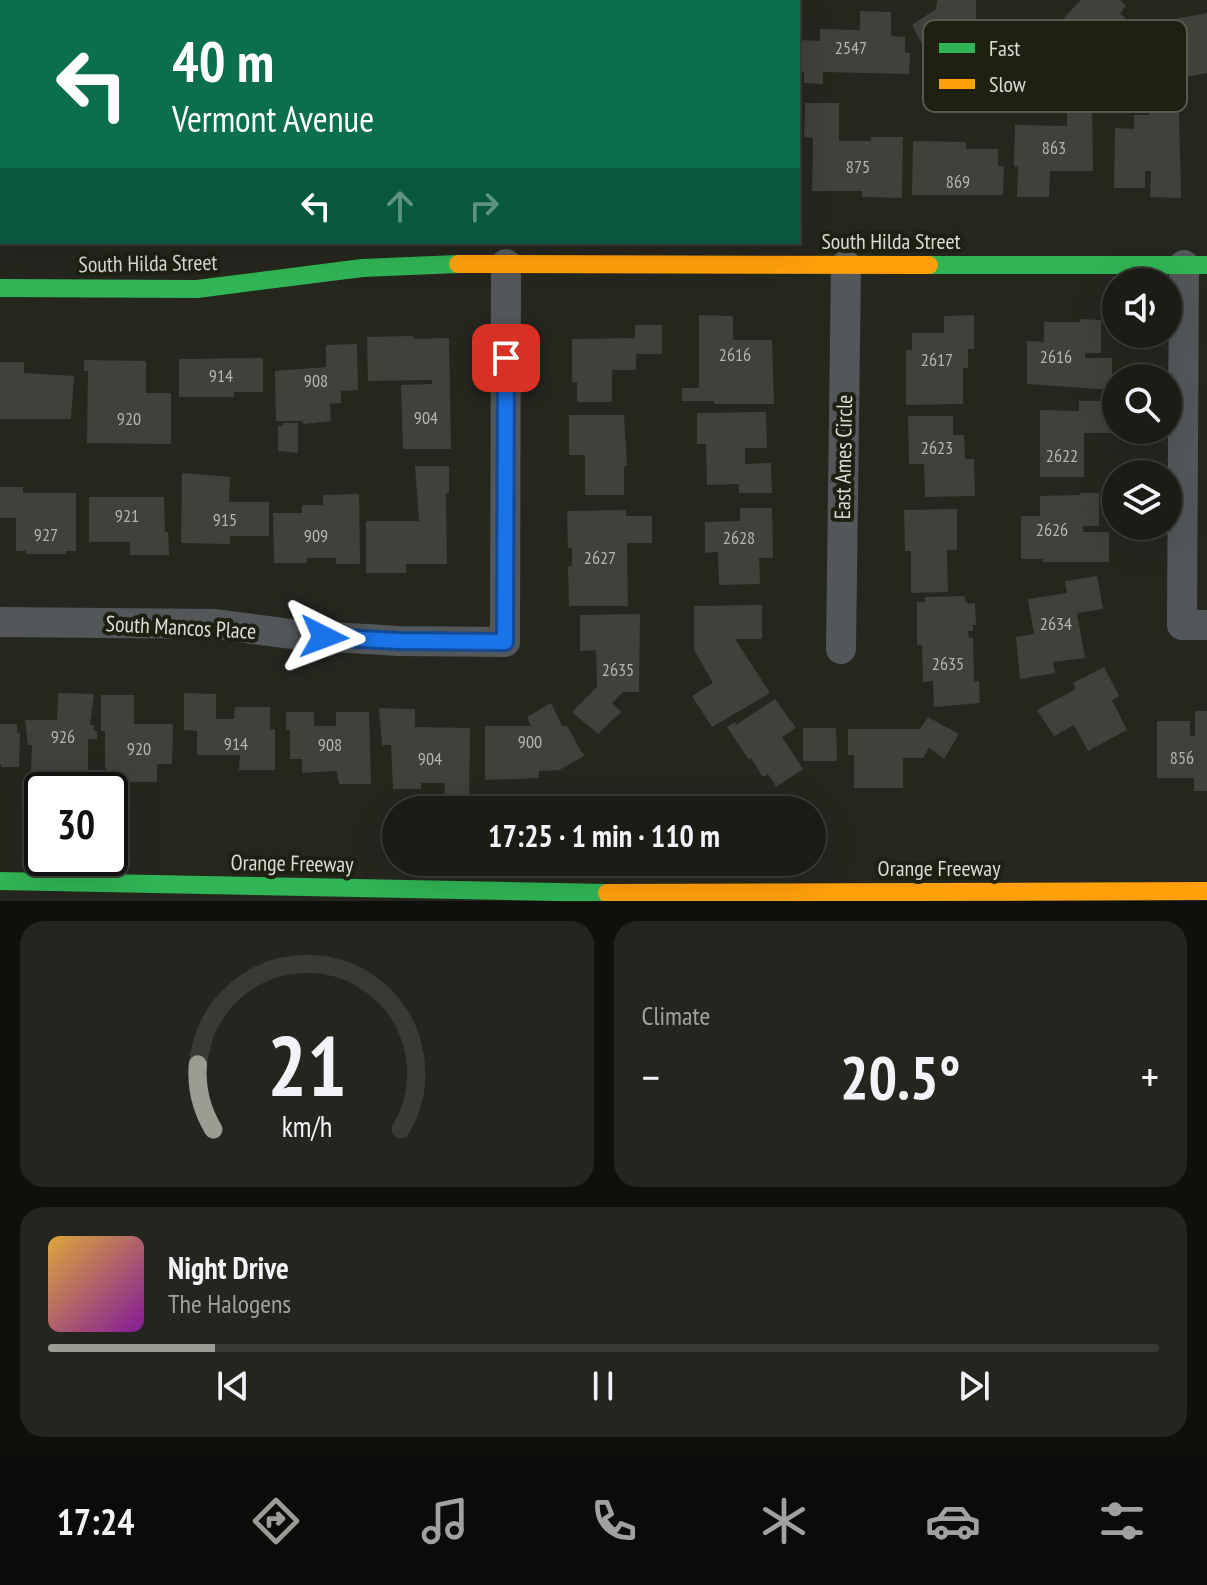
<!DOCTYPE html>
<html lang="en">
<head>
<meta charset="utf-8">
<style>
	:root { --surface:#1c1c16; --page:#25251f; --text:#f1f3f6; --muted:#a0a1a1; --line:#3a3a35; --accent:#9b9c93 }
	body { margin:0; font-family:"PT Sans Narrow",sans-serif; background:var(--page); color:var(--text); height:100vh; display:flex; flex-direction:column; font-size:30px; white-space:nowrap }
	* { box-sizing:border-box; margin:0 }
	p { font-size:26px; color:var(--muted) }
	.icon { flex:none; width:44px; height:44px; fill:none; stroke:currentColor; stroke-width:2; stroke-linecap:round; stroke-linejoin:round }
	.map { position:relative; height:901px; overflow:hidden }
	.sheet { display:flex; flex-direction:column; gap:20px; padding:20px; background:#0f0f0c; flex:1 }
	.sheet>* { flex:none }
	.hud { position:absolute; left:0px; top:0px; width:800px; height:244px; box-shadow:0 8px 32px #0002,0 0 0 2px var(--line); background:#0b6e4f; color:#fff; overflow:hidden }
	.tools { position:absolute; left:1102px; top:268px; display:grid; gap:16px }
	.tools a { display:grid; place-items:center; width:80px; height:80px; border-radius:50%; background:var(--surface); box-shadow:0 8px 32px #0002,0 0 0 2px var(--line); font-size:40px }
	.speed { position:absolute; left:24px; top:772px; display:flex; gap:16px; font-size:40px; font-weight:700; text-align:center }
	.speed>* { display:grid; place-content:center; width:104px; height:104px; border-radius:50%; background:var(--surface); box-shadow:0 8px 32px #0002,0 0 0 2px var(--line); line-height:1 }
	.speed .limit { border:4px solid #111; border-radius:12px; background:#fff; color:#111 }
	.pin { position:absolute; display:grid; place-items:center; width:68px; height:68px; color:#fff; margin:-34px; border-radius:16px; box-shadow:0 4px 12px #0006 }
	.me { position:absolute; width:88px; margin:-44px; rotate:93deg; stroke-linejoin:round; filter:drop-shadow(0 0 6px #0008) }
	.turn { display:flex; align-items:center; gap:28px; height:168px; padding:0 40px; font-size:36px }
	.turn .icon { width:104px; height:104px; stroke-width:2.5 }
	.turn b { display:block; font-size:56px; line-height:68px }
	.lanes { display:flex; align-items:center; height:76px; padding:0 40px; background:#0003; justify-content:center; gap:40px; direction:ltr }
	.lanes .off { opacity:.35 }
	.big { font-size:60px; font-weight:600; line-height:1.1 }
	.sheet .card { flex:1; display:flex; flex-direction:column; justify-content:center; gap:12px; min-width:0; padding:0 28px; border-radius:24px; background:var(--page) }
	.sheet .dial { align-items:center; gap:0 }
	.dial svg { height:208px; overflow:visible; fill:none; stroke:var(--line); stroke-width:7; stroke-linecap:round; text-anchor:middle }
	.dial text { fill:var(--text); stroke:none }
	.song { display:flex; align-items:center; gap:24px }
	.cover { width:96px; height:96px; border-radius:12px; background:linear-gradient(135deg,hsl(40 70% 55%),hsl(290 70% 35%)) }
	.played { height:8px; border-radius:4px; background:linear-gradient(90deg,var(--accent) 15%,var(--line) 15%) }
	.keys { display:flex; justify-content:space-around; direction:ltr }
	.heat { display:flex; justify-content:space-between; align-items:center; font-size:44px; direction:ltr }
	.sheet .tiles { flex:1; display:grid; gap:20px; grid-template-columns:1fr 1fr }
	.card:last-child { grid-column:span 2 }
	.trip { position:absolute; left:382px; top:796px; width:444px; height:80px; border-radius:40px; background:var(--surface); box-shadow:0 8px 32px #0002,0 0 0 2px var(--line); font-weight:600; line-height:80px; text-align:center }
	.tabs { display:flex; height:128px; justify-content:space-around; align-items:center; background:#0b0b09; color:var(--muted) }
	.tabs .icon { width:56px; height:56px }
	.tabs .active { color:var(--accent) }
	.tabs b { font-size:36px; color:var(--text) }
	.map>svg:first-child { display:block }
	.building { fill:#40413b }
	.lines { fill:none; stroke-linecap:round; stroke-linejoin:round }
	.lane { stroke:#53575a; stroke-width:14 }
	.street { stroke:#53575a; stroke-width:30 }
	.fast { stroke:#30b455; stroke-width:18 }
	.slow { stroke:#ff9f0a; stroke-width:18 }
	.route-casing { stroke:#114b97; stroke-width:20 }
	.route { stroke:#1a73e8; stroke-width:14 }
	.labels { text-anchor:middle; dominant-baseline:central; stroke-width:8; stroke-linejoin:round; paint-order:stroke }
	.number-label { font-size:18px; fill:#b4b5ac }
	.street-label { font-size:22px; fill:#dadcd2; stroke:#1e2112 }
	.key { fill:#1e2112; stroke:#56594c; stroke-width:2 }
	.key-label { font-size:22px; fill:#dadcd2 }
</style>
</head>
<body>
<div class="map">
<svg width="1207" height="901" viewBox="0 0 1207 901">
	<rect width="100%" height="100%" fill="#25261e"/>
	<g class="building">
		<path d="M 937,0 L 976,0 L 976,24 L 927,53 L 912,25 L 936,9 Z"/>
		<path d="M 1081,0 L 1120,0 L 1126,6 L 1120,13 L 1142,34 L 1095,83 L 1072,59 L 1055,76 L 1031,53 Z"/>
		<path d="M 860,11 L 891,12 L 891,36 L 905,37 L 905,53 L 910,53 L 909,74 L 823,72 L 823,84 L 804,83 L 804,72 L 798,72 L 798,40 L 820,41 L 820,29 L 860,30 Z"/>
		<path d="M 1207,13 L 1207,73 L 1158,82 L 1151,42 L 1172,39 L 1169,20 Z"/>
		<path d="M 805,103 L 839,103 L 839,141 L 871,141 L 871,137 L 903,137 L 902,198 L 862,197 L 862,191 L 812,191 L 813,138 L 804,137 Z"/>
		<path d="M 1067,106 L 1092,106 L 1093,171 L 1050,171 L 1049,197 L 1017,197 L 1018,167 L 1014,167 L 1015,125 L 1067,126 Z"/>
		<path d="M 1149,110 L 1179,111 L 1181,198 L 1150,197 L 1151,171 L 1145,171 L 1145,188 L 1114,188 L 1115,128 L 1134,129 L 1134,115 L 1149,115 Z"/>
		<path d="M 913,141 L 966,142 L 966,149 L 998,149 L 998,166 L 1004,166 L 1003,195 L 912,195 Z"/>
		<path d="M 699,315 L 733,316 L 733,340 L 772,340 L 774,404 L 714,404 L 714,401 L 682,401 L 682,388 L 699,388 Z"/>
		<path d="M 974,315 L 974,349 L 968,349 L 968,368 L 963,368 L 963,404 L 906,405 L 906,350 L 912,350 L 912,333 L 944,333 L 944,316 Z"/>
		<path d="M 1080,319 L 1101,320 L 1101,353 L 1085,353 L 1085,358 L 1112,358 L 1112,390 L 1027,384 L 1027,341 L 1044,342 L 1044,322 L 1080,322 Z"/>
		<path d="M 635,325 L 662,325 L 662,354 L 636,354 L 636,370 L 612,370 L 612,402 L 577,402 L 577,382 L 572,382 L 572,339 L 635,338 Z"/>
		<path d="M 413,336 L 413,339 L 449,338 L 451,449 L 403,449 L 401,385 L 432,384 L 432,380 L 368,381 L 367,337 Z"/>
		<path d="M 357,344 L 358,390 L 341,391 L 341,403 L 330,404 L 331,421 L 303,424 L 303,421 L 276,421 L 275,371 L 326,367 L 326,345 Z"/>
		<path d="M 263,358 L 263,392 L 234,392 L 234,397 L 179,397 L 179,359 Z"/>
		<path d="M 84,360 L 146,361 L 146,393 L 171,393 L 171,444 L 87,443 L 88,371 L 84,371 Z"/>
		<path d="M 0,362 L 24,362 L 24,373 L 74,376 L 71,419 L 0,419 Z"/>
		<path d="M 1079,401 L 1113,401 L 1112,433 L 1084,433 L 1084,477 L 1040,477 L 1040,410 L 1079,411 Z"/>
		<path d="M 766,412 L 767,448 L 745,448 L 745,464 L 771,463 L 772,493 L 739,493 L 739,484 L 707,485 L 706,444 L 697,444 L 697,413 Z"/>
		<path d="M 569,415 L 624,415 L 627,466 L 624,466 L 624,495 L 585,495 L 585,455 L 569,455 Z"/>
		<path d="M 908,416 L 953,416 L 953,435 L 964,435 L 965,459 L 974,459 L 975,496 L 925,497 L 924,464 L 909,464 Z"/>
		<path d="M 283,423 L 298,423 L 298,453 L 278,451 L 278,426 L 283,426 Z"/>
		<path d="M 415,466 L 449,466 L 449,493 L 446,493 L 447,564 L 406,564 L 406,573 L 366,573 L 366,521 L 419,521 Z"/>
		<path d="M 182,473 L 230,477 L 229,502 L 269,502 L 269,536 L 230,536 L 230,544 L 181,543 Z"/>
		<path d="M 0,487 L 23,487 L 23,493 L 76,493 L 76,551 L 66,551 L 66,554 L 26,554 L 26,551 L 16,551 L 16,518 L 0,518 Z"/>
		<path d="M 1080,493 L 1099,493 L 1099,526 L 1083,526 L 1083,532 L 1109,532 L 1109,562 L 1043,562 L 1043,559 L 1021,559 L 1021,516 L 1040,516 L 1040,496 L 1080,495 Z"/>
		<path d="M 359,494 L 360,564 L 336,564 L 336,558 L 307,558 L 307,563 L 274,563 L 273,513 L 302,513 L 302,505 L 323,505 L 323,495 Z"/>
		<path d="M 89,497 L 164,497 L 165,532 L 168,532 L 169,555 L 130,555 L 130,542 L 89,542 Z"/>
		<path d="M 740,508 L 772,508 L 773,558 L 759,558 L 760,584 L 719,585 L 718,552 L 705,553 L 705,522 L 740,521 Z"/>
		<path d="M 957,509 L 957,550 L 947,550 L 948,592 L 911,593 L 911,551 L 905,551 L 904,510 Z"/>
		<path d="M 626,510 L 626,516 L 652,516 L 652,543 L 627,543 L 628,606 L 569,606 L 568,566 L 572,566 L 572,548 L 568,548 L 567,511 Z"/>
		<path d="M 1097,576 L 1103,609 L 1077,613 L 1085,658 L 1053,662 L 1055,673 L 1020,679 L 1016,637 L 1034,634 L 1028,599 L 1067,593 L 1065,581 Z"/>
		<path d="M 965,596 L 965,601 L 968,604 L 975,603 L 976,625 L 973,625 L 973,631 L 968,631 L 969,638 L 973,638 L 974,681 L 979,681 L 980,703 L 934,707 L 933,681 L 923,682 L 922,645 L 917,645 L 917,602 L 925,602 L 925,597 Z"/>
		<path d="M 762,605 L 762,639 L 735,639 L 770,693 L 712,727 L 692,696 L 713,683 L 694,650 L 694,606 Z"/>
		<path d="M 640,614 L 639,692 L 623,692 L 612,703 L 621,712 L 598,734 L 572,712 L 597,687 L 596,650 L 580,651 L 580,615 Z"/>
		<path d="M 1104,667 L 1119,696 L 1112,700 L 1127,730 L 1088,751 L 1074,725 L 1054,736 L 1037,710 L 1076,689 L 1073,683 Z"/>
		<path d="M 58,693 L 94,694 L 90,725 L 94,725 L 94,731 L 97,731 L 97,739 L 88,739 L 88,775 L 31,774 L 32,745 L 28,745 L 25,720 L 57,720 Z"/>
		<path d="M 184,693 L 216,694 L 216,719 L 234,719 L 235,707 L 270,707 L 270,729 L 275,729 L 275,770 L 239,770 L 240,755 L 197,755 L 197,731 L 184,730 Z"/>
		<path d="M 101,695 L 134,695 L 134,724 L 173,724 L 172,764 L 157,764 L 157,782 L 107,782 L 107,768 L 105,768 L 105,731 L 101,731 Z"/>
		<path d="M 775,699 L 796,728 L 782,737 L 803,769 L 776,787 L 768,774 L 763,777 L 751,758 L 749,760 L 727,727 L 735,722 L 736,725 Z"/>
		<path d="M 551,703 L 562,726 L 567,726 L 584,756 L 559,770 L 539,771 L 539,778 L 485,780 L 485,726 L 531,726 L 527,717 Z"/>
		<path d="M 379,708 L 415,709 L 415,727 L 470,728 L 469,807 L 444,807 L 445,783 L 421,783 L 421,789 L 393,789 L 391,745 L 382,745 Z"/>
		<path d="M 1195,711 L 1207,711 L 1207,791 L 1194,791 L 1194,778 L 1157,778 L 1157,721 L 1190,721 L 1190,736 L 1195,736 Z"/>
		<path d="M 286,712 L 314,712 L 314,726 L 336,726 L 336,712 L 369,712 L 371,784 L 339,784 L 337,771 L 302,773 L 302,759 L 290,759 L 290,730 L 286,730 Z"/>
		<path d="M 928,717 L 959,734 L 944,759 L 929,748 L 923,758 L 903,758 L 903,788 L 854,788 L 854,755 L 848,755 L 848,729 L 920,729 Z"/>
		<path d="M 0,724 L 17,724 L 17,733 L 20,733 L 19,767 L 2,767 L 0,763 Z"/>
		<path d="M 803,728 L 836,728 L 837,761 L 803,761 Z"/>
	</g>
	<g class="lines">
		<g class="lane">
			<path d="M 574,0 L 574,2"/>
			<path d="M 190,2 L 190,0"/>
		</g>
		<g class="street">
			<path d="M 757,2 L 757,0"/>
			<path d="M 1184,265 L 1182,625 L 1207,625"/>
			<path d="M 0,622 L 216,624 L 299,635 L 399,641 L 505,642 L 506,264"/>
			<path d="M 841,649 L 846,265"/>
		</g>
		<g class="fast">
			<path d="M 929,265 L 1207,265"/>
			<path d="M 0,288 L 197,289 L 362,268 L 458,264"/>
			<path d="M 0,881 L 607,893"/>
		</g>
		<g class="slow">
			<path d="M 458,264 L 929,265"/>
			<path d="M 607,893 L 1207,891"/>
		</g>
	</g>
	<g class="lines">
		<defs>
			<path id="route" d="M 324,637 L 399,641 L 505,642 L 506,358"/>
		</defs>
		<use href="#route" class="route-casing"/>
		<use href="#route" class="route"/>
	</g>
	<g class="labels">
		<g class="number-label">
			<text x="851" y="47">2547</text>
			<text x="1054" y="147">863</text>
			<text x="858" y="166">875</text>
			<text x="958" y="181">869</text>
			<text x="735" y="354">2616</text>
			<text x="1056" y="356">2616</text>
			<text x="937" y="359">2617</text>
			<text x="221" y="375">914</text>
			<text x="316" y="380">908</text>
			<text x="426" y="417">904</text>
			<text x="129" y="418">920</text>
			<text x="937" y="447">2623</text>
			<text x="1062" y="455">2622</text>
			<text x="127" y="515">921</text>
			<text x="225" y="519">915</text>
			<text x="1052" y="529">2626</text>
			<text x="46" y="534">927</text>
			<text x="316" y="535">909</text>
			<text x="739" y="537">2628</text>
			<text x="600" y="557">2627</text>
			<text x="1056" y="623">2634</text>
			<text x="948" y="663">2635</text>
			<text x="618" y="669">2635</text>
			<text x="63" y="736">926</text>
			<text x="530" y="741">900</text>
			<text x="236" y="743">914</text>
			<text x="330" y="744">908</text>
			<text x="139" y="748">920</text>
			<text x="1182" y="757">856</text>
			<text x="430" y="758">904</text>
		</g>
		<g class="street-label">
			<text x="891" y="241">South Hilda Street</text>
			<text transform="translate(148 263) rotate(-1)">South Hilda Street</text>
			<text transform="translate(843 457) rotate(-89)">East Ames Circle</text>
			<text transform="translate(181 627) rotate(3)">South Mancos Place</text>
			<text transform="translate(292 863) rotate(1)">Orange Freeway</text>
			<text x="939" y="868">Orange Freeway</text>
		</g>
	</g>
	<rect x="923" y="20" width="264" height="92" rx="12" class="key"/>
	<rect x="939" y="43" width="36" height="10" fill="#30b455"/>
	<rect x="939" y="79" width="36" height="10" fill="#ff9f0a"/>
	<g class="key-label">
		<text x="989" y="56">Fast</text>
		<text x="989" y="92">Slow</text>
	</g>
</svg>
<div class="tools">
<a><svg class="icon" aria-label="sound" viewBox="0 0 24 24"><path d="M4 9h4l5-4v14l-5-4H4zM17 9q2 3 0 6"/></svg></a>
<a><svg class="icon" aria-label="search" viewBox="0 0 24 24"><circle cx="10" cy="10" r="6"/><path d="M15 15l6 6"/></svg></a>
<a><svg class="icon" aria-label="layers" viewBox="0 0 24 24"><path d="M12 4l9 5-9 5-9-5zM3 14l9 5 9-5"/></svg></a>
</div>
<div class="speed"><div class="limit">30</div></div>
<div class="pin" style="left:506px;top:358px;background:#d93025"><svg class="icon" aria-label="arrive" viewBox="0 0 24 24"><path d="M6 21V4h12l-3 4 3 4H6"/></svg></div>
<svg class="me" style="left:324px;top:637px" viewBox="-20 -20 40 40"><path d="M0-17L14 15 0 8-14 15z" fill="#1a73e8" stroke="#fff" stroke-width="4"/></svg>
<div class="trip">17:25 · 1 min · 110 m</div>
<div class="hud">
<div class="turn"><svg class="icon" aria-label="left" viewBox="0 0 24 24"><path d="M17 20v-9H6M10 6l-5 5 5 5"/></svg><div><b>40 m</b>Vermont Avenue</div></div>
<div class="lanes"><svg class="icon" aria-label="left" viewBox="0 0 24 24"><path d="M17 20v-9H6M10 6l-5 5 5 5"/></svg><svg class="icon off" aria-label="ahead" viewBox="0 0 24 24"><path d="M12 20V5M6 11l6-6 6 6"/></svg><svg class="icon off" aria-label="right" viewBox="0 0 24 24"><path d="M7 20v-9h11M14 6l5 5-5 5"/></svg></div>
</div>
</div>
<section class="sheet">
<div class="tiles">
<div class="card dial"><svg viewBox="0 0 100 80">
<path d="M14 69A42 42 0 1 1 86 69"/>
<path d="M14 69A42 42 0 0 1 8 44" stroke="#9b9c93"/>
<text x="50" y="56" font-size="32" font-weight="700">21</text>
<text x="50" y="72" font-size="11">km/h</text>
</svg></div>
<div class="card"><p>Climate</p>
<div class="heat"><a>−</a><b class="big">20.5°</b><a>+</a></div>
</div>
<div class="card">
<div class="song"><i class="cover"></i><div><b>Night Drive</b><p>The Halogens</p></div></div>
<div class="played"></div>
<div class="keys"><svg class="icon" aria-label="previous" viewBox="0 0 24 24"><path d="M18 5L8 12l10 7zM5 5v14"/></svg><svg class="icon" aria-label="pause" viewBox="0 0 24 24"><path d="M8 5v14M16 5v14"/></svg><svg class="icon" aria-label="next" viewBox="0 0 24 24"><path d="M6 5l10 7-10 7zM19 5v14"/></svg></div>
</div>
</div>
</section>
<nav class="tabs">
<b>17:24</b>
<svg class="icon active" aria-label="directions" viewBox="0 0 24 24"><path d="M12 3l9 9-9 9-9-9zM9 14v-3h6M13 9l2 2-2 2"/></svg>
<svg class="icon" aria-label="music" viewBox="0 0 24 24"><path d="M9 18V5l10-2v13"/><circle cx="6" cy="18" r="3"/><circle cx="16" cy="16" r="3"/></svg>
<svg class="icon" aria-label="phone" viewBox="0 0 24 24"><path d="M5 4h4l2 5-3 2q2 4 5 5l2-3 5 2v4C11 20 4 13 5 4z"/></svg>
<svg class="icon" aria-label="climate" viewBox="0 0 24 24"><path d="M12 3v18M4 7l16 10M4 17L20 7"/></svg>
<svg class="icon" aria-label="car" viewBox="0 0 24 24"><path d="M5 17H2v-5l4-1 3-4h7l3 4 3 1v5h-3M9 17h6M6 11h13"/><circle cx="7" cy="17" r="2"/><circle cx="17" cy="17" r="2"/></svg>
<svg class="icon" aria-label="filters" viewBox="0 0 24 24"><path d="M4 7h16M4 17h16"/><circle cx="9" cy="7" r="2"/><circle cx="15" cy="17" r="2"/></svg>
</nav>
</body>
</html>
